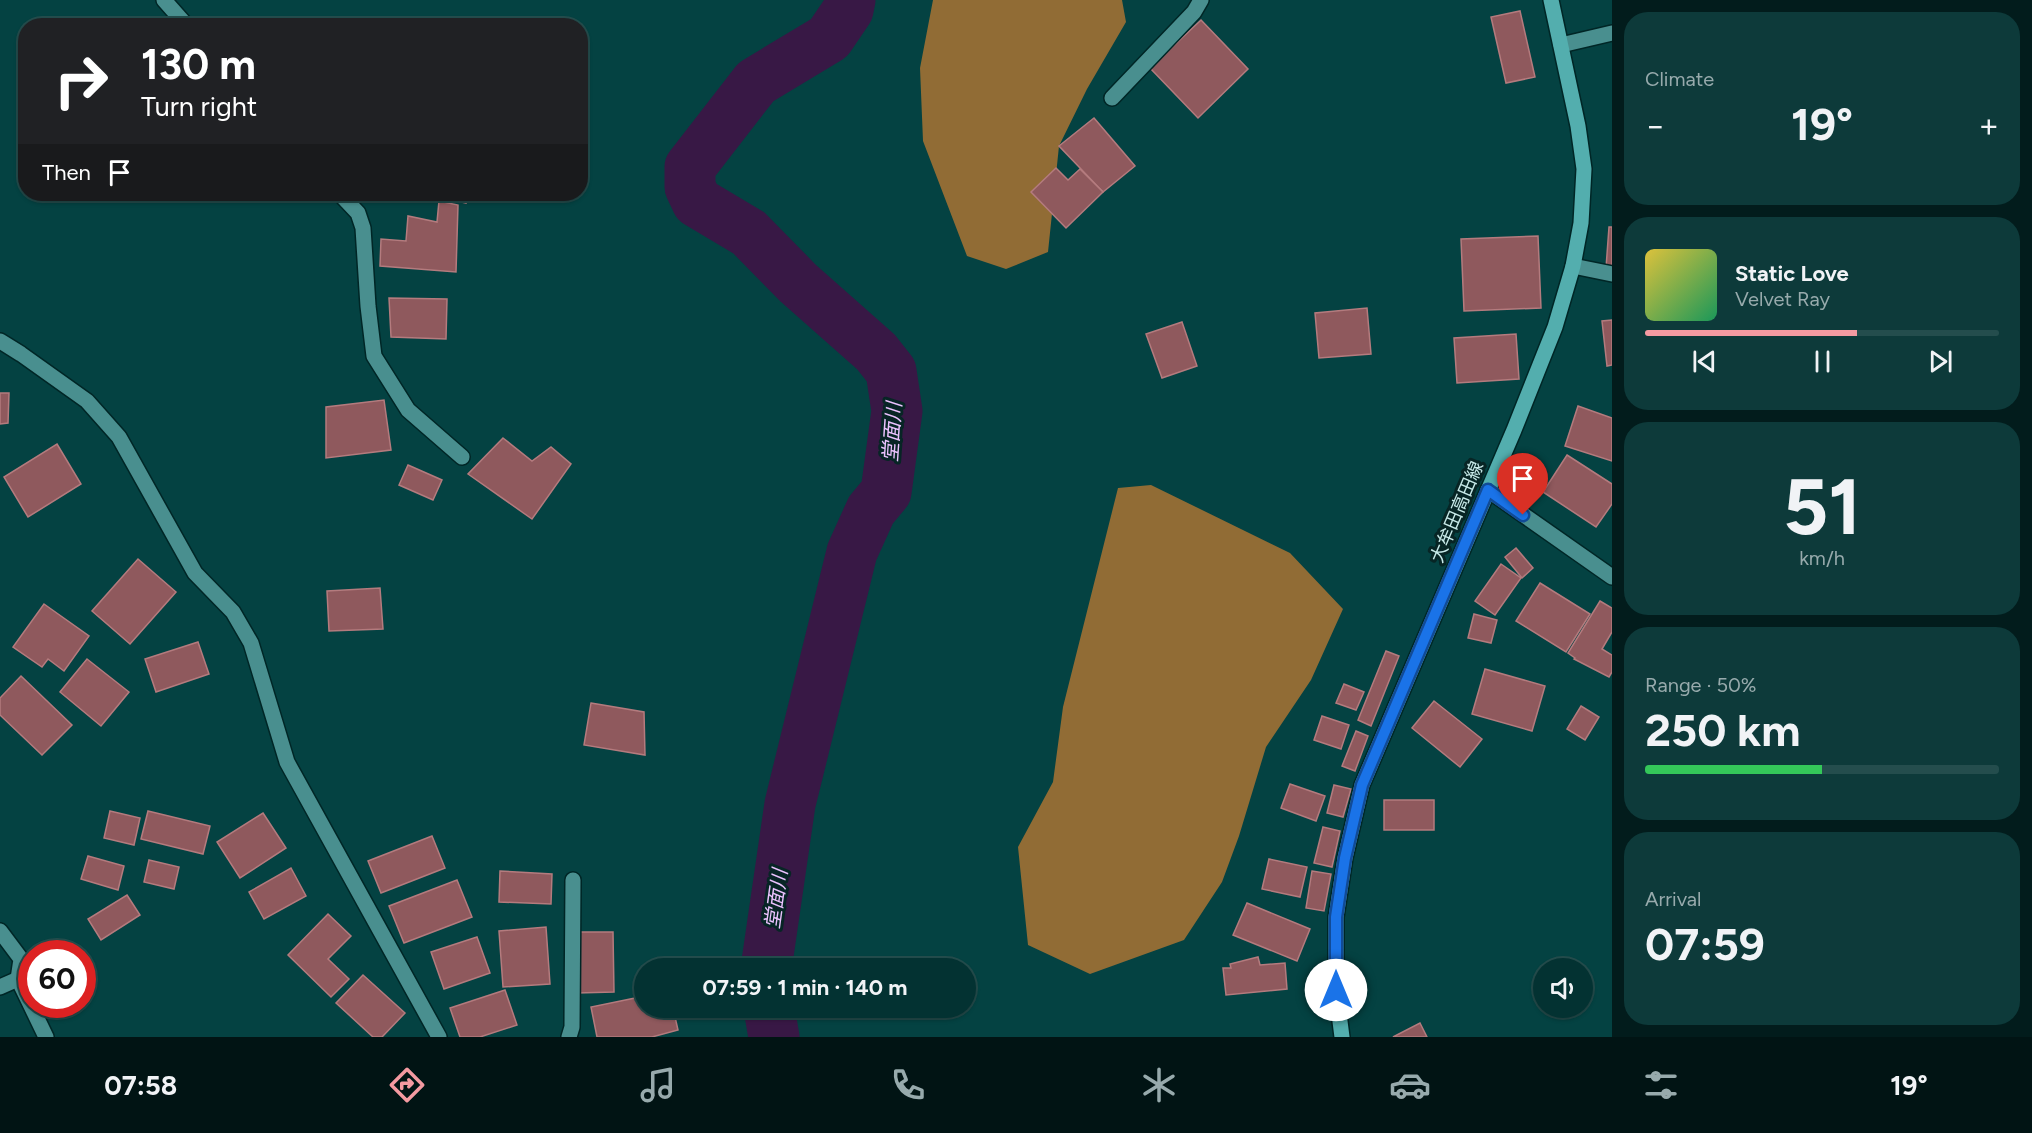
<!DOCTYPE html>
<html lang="en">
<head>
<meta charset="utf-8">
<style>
	:root { --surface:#033232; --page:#0d3a3a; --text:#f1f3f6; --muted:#97aaac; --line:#244d4d; --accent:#f49aa1 }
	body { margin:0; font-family:Figtree,"Noto Sans JP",sans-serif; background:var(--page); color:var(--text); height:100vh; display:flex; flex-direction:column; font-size:22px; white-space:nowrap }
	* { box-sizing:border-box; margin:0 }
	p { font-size:20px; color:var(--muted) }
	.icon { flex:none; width:33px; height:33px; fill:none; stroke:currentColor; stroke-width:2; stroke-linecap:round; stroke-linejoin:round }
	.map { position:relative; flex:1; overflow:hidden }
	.details { display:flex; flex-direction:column; gap:12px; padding:12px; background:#021c1c; width:420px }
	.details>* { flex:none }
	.top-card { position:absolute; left:18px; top:18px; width:570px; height:183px; border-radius:24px; box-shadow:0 2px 4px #0004,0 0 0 2px var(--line); background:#202124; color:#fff; overflow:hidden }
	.tools { position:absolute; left:1533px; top:958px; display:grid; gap:12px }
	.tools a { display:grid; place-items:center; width:60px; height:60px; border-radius:50%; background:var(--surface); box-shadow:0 2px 4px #0004,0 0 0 2px var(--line); font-size:30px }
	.speed { position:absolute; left:18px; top:940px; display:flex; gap:12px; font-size:30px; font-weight:700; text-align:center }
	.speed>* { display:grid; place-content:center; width:78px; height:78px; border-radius:50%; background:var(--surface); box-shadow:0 2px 4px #0004,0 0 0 2px var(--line); line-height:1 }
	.speed .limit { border:9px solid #d22; background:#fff; color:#111 }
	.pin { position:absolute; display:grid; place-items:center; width:51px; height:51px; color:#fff; margin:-62px -26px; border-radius:50% 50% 50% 0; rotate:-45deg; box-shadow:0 0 6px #0007 }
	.pin .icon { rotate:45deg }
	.me { position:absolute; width:66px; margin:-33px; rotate:0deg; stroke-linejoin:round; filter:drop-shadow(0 0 4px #0008) }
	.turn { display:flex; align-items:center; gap:21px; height:126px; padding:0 24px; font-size:27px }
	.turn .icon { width:78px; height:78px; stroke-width:2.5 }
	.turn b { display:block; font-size:42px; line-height:51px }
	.then { display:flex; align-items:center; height:57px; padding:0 24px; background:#0003; gap:12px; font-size:22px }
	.big { font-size:45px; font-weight:700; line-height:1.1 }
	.details .card { flex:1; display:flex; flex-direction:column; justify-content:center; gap:9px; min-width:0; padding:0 21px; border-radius:24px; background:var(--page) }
	.details .dial { align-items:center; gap:0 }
	.dial b { font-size:78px; line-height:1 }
	.song { display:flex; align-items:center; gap:18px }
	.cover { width:72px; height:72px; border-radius:9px; background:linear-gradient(135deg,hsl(50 70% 55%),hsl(150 70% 35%)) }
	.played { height:6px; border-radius:3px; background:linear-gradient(90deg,var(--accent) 60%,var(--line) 60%) }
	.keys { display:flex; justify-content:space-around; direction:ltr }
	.heat { display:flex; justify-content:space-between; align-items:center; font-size:33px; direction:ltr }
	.charge { height:9px; border-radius:4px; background:linear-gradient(90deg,#34c759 50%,var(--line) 0) }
	.trip { position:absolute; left:634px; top:958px; width:342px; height:60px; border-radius:30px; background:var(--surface); box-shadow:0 2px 4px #0004,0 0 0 2px var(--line); font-weight:700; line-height:60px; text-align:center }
	.tabs { display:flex; height:96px; justify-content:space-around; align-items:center; background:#011414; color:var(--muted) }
	.tabs .icon { width:42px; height:42px }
	.tabs .active { color:var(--accent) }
	.tabs b { font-size:27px; color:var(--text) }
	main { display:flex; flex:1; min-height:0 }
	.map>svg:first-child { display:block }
	.forest { fill:#916c35 }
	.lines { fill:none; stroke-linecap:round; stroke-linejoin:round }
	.river { stroke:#381845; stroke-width:51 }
	.building { fill:#8f595d; stroke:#b47b7e; stroke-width:1.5 }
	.street-casing { stroke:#002626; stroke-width:18 }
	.primary-casing { stroke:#002626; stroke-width:18 }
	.street { stroke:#498f8f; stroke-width:15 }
	.primary { stroke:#53aeae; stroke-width:15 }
	.route-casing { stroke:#114b97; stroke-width:15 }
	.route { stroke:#1a73e8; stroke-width:10 }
	.labels { text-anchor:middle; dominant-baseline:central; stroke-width:6; stroke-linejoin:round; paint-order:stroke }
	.street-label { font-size:18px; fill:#c8eae9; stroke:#072525 }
	.water-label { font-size:20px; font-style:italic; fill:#ebc2fe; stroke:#072525 }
</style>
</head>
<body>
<main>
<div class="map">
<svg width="1612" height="1037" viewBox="0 0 1612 1037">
	<rect width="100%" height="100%" fill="#044242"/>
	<g class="forest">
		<path d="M 933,0 L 1122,0 L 1126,22 L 1087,89 L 1059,146 L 1048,252 L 1006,269 L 967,256 L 923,141 L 920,68 Z"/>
		<path d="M 1151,485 L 1290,553 L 1343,609 L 1311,680 L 1266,747 L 1239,836 L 1222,882 L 1184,940 L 1090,974 L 1028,945 L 1018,847 L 1053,782 L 1063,707 L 1118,488 Z"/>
	</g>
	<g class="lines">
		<g class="river">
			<path d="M 766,969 L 790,804 L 852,552 L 871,510 L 886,492 L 897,411 L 891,371 L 876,352 L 798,283 L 749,233 L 697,202 L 690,187 L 690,167 L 756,82 L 829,38 L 848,10 L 850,0"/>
			<path d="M 769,1008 L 774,1037"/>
		</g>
	</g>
	<g class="building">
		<path d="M 1520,11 L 1535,77 L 1506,83 L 1491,17 Z"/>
		<path d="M 1201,20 L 1248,69 L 1198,118 L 1150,68 Z"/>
		<path d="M 1094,118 L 1135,166 L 1103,192 L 1059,146 Z"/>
		<path d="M 1056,168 L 1068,180 L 1080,169 L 1103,192 L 1066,228 L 1031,192 Z"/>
		<path d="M 427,194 L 467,194 L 466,203 Z"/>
		<path d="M 439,201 L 458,205 L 456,272 L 380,266 L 381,239 L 406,241 L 408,216 L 437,222 Z"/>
		<path d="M 1609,227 L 1612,227 L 1612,268 L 1606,268 Z"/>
		<path d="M 1538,236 L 1541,308 L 1464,311 L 1461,239 Z"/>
		<path d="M 389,298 L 447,299 L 446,339 L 391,337 Z"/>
		<path d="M 1367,308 L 1371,354 L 1319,358 L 1315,313 Z"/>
		<path d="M 1612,320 L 1612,365 L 1607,366 L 1602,321 Z"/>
		<path d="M 1182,322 L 1197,366 L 1162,378 L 1146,334 Z"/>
		<path d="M 1516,334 L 1519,379 L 1457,383 L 1454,338 Z"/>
		<path d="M 0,393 L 9,393 L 8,423 L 0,424 Z"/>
		<path d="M 384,400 L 391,450 L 326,458 L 326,407 Z"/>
		<path d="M 1578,406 L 1612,418 L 1612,461 L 1565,446 Z"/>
		<path d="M 503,438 L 532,461 L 551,447 L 571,464 L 532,519 L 468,474 Z"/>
		<path d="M 57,444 L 81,484 L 28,517 L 4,477 Z"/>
		<path d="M 1567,455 L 1612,484 L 1612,504 L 1596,527 L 1543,492 Z"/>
		<path d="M 408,465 L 442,480 L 433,500 L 399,485 Z"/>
		<path d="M 1516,548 L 1533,568 L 1522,578 L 1505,557 Z"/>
		<path d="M 138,559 L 176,592 L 130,644 L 92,611 Z"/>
		<path d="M 1501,564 L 1521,578 L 1495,615 L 1475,601 Z"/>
		<path d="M 1540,583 L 1590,614 L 1566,652 L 1516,621 Z"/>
		<path d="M 380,588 L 383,629 L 329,631 L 327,591 Z"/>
		<path d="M 1600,601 L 1612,608 L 1612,632 L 1602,649 L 1612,655 L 1612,672 L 1609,677 L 1574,659 L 1575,658 L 1568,653 Z"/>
		<path d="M 44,604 L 89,636 L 64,671 L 48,659 L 42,667 L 13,647 Z"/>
		<path d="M 1474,614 L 1497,620 L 1491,643 L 1468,638 Z"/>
		<path d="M 198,642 L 209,674 L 156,692 L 145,659 Z"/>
		<path d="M 1386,651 L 1399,656 L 1371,726 L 1358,720 Z"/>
		<path d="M 87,659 L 129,692 L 101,726 L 60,692 Z"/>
		<path d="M 1485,669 L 1545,686 L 1532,731 L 1472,714 Z"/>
		<path d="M 21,676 L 72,725 L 42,755 L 0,715 L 0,698 Z"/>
		<path d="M 1344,684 L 1364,692 L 1356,710 L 1336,703 Z"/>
		<path d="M 1434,701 L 1482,739 L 1460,767 L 1412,728 Z"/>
		<path d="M 591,703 L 644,712 L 645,755 L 584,745 Z"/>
		<path d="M 1581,706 L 1599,717 L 1585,740 L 1567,729 Z"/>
		<path d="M 1322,716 L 1349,725 L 1341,749 L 1314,740 Z"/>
		<path d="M 1356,731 L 1368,736 L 1355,771 L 1342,766 Z"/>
		<path d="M 1290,784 L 1325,796 L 1316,821 L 1281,808 Z"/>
		<path d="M 1334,785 L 1351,789 L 1343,817 L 1327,813 Z"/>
		<rect x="1384" y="800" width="50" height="30"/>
		<path d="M 110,811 L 140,818 L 134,845 L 104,838 Z"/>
		<path d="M 148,811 L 210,826 L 203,854 L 141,839 Z"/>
		<path d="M 263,813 L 286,848 L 240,878 L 217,842 Z"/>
		<path d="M 1323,827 L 1340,831 L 1332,867 L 1314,863 Z"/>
		<path d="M 432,836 L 445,868 L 381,893 L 368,861 Z"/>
		<path d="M 88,856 L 124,866 L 118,890 L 81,879 Z"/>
		<path d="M 1269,859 L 1307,867 L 1300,897 L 1262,889 Z"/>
		<path d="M 149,860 L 179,867 L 174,889 L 144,882 Z"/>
		<path d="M 291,868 L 306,896 L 264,919 L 249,892 Z"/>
		<path d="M 500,871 L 552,874 L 551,904 L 499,902 Z"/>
		<path d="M 1312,871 L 1331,874 L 1324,911 L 1306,908 Z"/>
		<path d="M 457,880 L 472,917 L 404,943 L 389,906 Z"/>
		<path d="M 127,895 L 140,915 L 101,940 L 88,919 Z"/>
		<path d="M 1247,903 L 1310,929 L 1297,961 L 1233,935 Z"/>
		<path d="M 328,914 L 351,936 L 328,959 L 349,979 L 331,997 L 288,955 Z"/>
		<path d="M 546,927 L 550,984 L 503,987 L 499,931 Z"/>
		<path d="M 576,932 L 613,932 L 614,992 L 577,993 Z"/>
		<path d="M 477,937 L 490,973 L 444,989 L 431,952 Z"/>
		<path d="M 1258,957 L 1260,965 L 1285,963 L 1287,989 L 1226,995 L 1223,968 L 1231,968 L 1230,964 Z"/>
		<path d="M 363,975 L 405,1013 L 382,1037 L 373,1037 L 336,1003 Z"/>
		<path d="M 505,990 L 517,1025 L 480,1037 L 460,1037 L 450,1008 Z"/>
		<path d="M 645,996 L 645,1008 L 673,1008 L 678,1030 L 652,1037 L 597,1037 L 591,1007 Z"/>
		<path d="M 1420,1023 L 1427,1037 L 1393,1037 Z"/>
	</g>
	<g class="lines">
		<defs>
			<g id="street">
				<path d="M 164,0 L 187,26"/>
				<path d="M 1561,45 L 1612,33"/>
				<path d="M 1112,98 L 1194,12 L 1201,0"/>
				<path d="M 340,194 L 358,213 L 363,228 L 368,306 L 374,356 L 408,410 L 462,457"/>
				<path d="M 1573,266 L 1612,274"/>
				<path d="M 0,341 L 21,354 L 87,401 L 119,437 L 195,573 L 233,612 L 251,643 L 287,762 L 439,1037"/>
				<path d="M 1488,490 L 1612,577"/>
				<path d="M 0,931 L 21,959 L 18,979"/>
				<path d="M 0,987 L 18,979 L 46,1037"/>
				<path d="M 569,1037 L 572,1027 L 573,880"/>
			</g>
			<path id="primary" d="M 1342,1037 L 1336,990 L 1336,917 L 1345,858 L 1362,785 L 1514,430 L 1555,327 L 1573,266 L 1581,223 L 1584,169 L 1578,126 L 1551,0"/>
		</defs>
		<use href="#street" class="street-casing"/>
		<use href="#primary" class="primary-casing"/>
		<use href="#street" class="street"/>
		<use href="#primary" class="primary"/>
	</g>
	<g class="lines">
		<defs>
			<path id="route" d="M 1336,990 L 1336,917 L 1345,858 L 1362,785 L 1488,490 L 1523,515"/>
		</defs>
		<use href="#route" class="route-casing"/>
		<use href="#route" class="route"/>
	</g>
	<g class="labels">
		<g class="street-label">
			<text transform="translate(1457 512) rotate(-67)">大牟田高田線</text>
		</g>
		<g class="water-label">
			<text transform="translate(892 432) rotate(-86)">堂面川</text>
			<text transform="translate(776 899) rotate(-82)">堂面川</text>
		</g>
	</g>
</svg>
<div class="tools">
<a><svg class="icon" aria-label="sound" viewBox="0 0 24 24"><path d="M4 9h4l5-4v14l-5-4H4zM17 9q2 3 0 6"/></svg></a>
</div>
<div class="speed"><div class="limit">60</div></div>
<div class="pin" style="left:1523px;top:515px;background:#d93025"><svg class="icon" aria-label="arrive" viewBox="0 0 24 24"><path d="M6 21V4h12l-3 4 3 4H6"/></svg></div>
<svg class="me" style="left:1336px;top:990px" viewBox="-20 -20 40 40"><circle r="19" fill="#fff"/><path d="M0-13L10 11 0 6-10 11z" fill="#1a73e8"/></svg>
<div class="trip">07:59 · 1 min · 140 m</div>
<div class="top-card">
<div class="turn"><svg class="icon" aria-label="right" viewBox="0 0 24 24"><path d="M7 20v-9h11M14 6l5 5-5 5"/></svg><div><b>130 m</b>Turn right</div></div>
<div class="then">Then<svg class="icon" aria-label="arrive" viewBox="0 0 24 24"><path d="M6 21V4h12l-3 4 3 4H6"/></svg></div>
</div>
</div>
<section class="details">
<div class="card"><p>Climate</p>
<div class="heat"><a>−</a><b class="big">19°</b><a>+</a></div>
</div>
<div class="card">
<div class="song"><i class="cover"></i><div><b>Static Love</b><p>Velvet Ray</p></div></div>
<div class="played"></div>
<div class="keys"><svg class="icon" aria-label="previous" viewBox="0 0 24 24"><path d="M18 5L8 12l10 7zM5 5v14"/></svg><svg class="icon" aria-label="pause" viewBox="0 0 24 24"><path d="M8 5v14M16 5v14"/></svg><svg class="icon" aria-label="next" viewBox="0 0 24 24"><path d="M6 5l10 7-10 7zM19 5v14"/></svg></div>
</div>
<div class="card dial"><b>51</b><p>km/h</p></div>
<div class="card"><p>Range · 50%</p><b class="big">250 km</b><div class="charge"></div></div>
<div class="card"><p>Arrival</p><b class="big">07:59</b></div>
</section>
</main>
<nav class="tabs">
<b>07:58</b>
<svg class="icon active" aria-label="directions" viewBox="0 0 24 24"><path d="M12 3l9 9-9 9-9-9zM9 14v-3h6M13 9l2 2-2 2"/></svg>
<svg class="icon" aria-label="music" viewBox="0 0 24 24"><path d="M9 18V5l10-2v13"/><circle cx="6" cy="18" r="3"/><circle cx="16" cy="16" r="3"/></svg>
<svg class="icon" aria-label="phone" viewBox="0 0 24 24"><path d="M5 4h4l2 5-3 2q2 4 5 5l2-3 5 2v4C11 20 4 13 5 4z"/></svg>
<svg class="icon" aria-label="climate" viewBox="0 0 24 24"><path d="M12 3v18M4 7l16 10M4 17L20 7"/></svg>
<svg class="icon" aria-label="car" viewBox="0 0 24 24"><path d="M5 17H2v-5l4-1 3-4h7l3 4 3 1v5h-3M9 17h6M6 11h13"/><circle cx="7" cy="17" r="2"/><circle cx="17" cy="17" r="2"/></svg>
<svg class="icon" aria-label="filters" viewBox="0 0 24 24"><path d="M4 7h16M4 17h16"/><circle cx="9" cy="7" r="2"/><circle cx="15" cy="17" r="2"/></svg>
<b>19°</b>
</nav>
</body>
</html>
